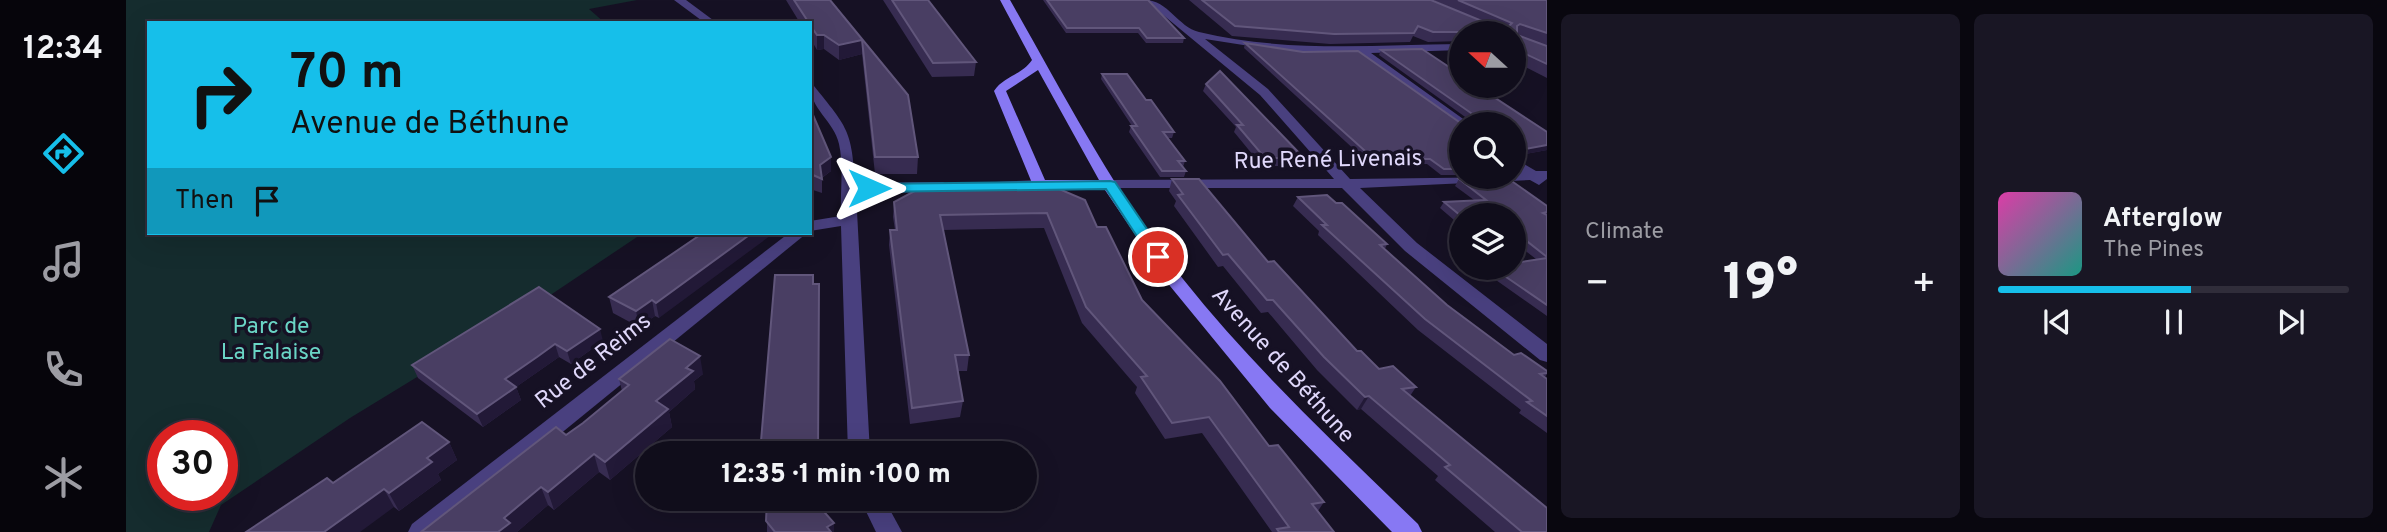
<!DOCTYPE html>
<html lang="en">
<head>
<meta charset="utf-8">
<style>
	:root { --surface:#100d1b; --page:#191624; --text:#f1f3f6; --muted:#9c9ca3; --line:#302d3a; --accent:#16bfea }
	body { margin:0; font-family:Overpass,sans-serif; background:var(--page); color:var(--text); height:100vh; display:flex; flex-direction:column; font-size:26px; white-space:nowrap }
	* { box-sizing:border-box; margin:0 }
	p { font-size:23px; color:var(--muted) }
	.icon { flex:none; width:38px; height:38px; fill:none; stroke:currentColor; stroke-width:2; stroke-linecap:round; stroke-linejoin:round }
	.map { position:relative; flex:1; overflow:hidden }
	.details { display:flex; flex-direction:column; gap:14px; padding:14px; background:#09070f; width:840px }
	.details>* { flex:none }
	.guide { position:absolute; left:21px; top:21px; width:665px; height:214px; border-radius:0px; box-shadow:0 7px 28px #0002,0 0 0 2px var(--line); background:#16bfea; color:#111; overflow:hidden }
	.needle { width:46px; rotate:291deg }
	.fabs { position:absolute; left:1323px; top:21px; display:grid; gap:14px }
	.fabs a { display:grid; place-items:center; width:77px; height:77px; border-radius:50%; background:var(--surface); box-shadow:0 7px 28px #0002,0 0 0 2px var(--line); font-size:35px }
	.speed { position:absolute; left:21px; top:420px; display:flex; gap:14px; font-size:35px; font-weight:700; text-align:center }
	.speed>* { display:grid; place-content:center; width:91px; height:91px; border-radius:50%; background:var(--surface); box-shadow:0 7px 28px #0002,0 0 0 2px var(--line); line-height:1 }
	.speed .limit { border:10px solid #d22; background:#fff; color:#111 }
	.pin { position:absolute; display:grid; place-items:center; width:60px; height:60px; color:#fff; margin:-30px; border:4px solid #fff; border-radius:50%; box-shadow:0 2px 7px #0007 }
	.me { position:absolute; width:77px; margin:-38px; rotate:90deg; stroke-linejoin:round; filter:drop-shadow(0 0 5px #0008) }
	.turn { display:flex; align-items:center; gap:24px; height:147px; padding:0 28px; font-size:32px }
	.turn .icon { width:91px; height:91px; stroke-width:2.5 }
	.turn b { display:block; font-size:49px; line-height:60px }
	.then { display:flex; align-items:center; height:66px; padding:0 28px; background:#0003; gap:14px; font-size:26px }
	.big { font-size:52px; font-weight:800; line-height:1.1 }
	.details .tile { flex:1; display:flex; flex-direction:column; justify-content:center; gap:10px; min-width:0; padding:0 24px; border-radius:10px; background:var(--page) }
	.song { display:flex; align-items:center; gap:21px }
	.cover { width:84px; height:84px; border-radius:10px; background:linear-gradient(135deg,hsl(320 70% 55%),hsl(170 70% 35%)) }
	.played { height:7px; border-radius:4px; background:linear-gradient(90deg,var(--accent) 55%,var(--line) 55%) }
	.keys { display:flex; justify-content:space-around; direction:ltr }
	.heat { display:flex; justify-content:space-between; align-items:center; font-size:38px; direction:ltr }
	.details .tiles { flex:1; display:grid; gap:14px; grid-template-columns:repeat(2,1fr) }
	.trip { position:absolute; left:509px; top:441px; width:402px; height:70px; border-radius:35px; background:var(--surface); box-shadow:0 7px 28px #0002,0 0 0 2px var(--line); font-weight:800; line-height:70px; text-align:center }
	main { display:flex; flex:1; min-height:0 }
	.tab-bar { display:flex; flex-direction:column; width:126px; justify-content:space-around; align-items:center; background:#06050b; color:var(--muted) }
	.tab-bar .icon { width:49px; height:49px }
	.tab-bar .on { color:var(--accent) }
	.tab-bar b { font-size:32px; color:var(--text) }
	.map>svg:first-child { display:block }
	.green { fill:#152c2e; fill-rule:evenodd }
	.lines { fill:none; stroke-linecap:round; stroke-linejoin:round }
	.street { fill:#49407f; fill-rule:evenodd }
	.secondary { fill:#8778f3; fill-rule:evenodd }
	.wall { fill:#372c51 }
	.shaded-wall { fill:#221937 }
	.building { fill:#493e63; stroke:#61567b; stroke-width:2 }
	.route { fill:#16bfea; stroke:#0e7c98; stroke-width:2 }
	.labels { text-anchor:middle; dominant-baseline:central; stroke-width:7; stroke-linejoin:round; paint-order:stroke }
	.street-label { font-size:23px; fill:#e0d8fb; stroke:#161124 }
	.park-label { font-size:23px; fill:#6ad5c5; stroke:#161124 }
</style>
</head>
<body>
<main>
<nav class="tab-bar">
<b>12:34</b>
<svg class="icon on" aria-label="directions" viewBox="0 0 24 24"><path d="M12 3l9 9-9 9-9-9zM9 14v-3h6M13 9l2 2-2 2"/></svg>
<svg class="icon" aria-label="music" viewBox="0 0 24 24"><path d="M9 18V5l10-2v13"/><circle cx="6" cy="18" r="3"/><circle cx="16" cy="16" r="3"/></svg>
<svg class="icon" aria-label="phone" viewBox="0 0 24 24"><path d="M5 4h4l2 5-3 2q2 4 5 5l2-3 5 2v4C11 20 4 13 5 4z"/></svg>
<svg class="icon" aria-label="climate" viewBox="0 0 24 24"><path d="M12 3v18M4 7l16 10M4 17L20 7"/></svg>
</nav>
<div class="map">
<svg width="1421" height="532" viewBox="0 0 1421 532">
	<rect width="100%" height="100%" fill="#161124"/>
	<path class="green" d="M 0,0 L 511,0 L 463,9 L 479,23 L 23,23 L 23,233 L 517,233 L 417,300 L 224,418 L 95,505 L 83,532 L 0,532 ZM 37,436 L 96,436 L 96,495 L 37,495 Z"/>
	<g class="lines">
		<g class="street">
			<path d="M 548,0 L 560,0 L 591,23 L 579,23 Z"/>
			<path d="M 1019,0 C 1042,0 1052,27 1073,32 C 1161,53 1246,45 1335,44 L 1335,50 L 1245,53 L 1340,121 L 1342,124 L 1335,124 L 1335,128 L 1231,53 L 1175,54 L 1079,39 L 1142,89 L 1224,179 L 1388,177 L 1388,172 L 1393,172 L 1388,169 L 1388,158 L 1410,171 L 1421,171 L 1421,179 L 1413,185 L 1404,180 L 1234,188 L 1291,243 L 1421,344 L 1421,362 L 1414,360 L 1279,251 L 1216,188 L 979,188 L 976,185 L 984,180 L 1208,179 L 1134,95 Z"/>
			<path d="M 684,85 L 688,86 C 721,127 726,130 729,183 L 817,182 L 825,187 L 817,192 L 730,193 L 744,453 L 722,453 L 715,226 L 684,231 L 684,221 L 715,216 C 714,193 718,166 713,144 C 708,121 684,109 684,85 Z"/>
			<path d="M 913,180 L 921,185 L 918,188 L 870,192 L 862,187 L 870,182 Z"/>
			<path d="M 663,233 L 681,233 L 314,532 L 282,532 L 286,524 Z"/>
			<path d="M 734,499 L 758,499 L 776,532 L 750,532 Z"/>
		</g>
		<path class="secondary" d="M 874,0 L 884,0 C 938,95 989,194 1057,279 C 1128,368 1210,445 1292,524 L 1296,532 L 1266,532 L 1144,408 L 1044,286 L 979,190 L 908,188 L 868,91 C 878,76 896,75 906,60 ZM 912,70 L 973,180 L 919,180 L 880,91 Z"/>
	</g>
	<g class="wall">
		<path d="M 660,0 L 704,0 L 782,95 L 792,157 L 791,174 L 749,174 L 736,54 L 713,60 L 698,49 L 691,50 L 684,38 L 684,23 L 674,23 Z"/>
		<path d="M 757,0 L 802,0 L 850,62 L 848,76 L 806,77 Z"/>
		<path d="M 917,0 L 1022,0 L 1058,38 L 1057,43 L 1020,43 L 1012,33 L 940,33 Z"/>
		<path d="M 1063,0 L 1305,0 L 1330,10 L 1307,0 L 1421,0 L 1421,78 L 1388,61 L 1388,33 L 1335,33 L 1335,56 L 1329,53 L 1334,43 L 1335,43 L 1335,41 L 1302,42 L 1287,36 L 1284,42 L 1204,44 L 1106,36 Z"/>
		<path d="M 1119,43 L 1335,124 L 1335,175 L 1315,175 L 1301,164 L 1245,165 L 1118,48 Z"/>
		<path d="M 1255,50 L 1421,132 L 1421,150 L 1388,156 L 1388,124 L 1343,122 L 1342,119 L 1253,55 Z"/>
		<path d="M 976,74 L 1020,100 L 1048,132 L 1046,138 L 1041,138 L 1059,161 L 1057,167 L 1060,171 L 1058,177 L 1034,177 L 1003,132 L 1005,126 L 1006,126 L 975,79 Z"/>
		<path d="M 1080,84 L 1178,158 L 1175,166 L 1136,166 L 1108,132 L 1110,127 L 1077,91 Z"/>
		<path d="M 684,108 L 705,157 L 705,171 L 696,178 L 696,193 L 687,190 Z"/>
		<path d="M 1046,179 L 1142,262 L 1231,351 L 1253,369 L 1290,387 L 1284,396 L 1421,532 L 1369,532 L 1309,480 L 1312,476 L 1235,409 L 1231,410 L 1191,370 L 1142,312 L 1135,313 L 1097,266 L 1092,267 L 1048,206 L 1050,201 L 1043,191 Z"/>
		<path d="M 1333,179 L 1421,206 L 1421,316 L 1360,273 L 1364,268 L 1388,268 L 1410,259 L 1388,242 L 1388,215 L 1335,215 L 1335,226 L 1314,208 L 1318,202 L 1348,200 L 1329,186 Z"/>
		<path d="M 933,189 L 971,227 L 1016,300 L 1143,446 L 1198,502 L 1192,511 L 1208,532 L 1146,532 L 1076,433 L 1039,439 L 1009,393 L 1011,387 L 956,323 L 918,228 L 817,230 L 843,355 L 841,371 L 832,371 L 837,401 L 834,417 L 784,424 L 763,245 L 764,230 L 769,230 L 767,217 L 768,202 Z"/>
		<path d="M 1172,197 L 1210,203 L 1261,244 L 1259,249 L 1321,305 L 1388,355 L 1421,371 L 1421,374 L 1419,377 L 1421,379 L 1421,433 L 1393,413 L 1395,410 L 1292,330 L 1192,235 L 1193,231 L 1167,206 Z"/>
		<path d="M 577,233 L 533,318 L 529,316 L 513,327 L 487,313 L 483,297 Z"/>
		<path d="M 413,287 L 477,341 L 445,364 L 433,357 L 390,387 L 395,400 L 357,427 L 292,378 L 286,365 Z"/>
		<path d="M 577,374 L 568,381 L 569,389 L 543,412 L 546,427 L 484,480 L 473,472 L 428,510 L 422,505 L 391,532 L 295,532 L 457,423 L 496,391 L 493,379 Z"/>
		<path d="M 323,442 L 331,460 L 312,474 L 315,480 L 273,511 L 268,507 L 207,483 Z"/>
		<path d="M 634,499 L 692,499 L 692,505 L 708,532 L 641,532 L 641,513 L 635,513 Z"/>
	</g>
	<g class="shaded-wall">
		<path d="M 691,35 L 698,35 L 698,49 L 691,50 Z"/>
		<path d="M 736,40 L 736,54 L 713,60 L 713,45 Z"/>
		<path d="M 1421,145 L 1421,150 L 1388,156 L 1388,151 Z"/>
		<path d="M 705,157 L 705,171 L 694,179 L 694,165 Z"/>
		<path d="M 687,175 L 687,190 L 684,192 L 684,177 Z"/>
		<path d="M 626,233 L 648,233 L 533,318 L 530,303 Z"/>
		<path d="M 526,300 L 529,316 L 513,327 L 510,311 Z"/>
		<path d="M 474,329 L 477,341 L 445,364 L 441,351 Z"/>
		<path d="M 429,344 L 433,357 L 390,387 L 395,400 L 357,427 L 351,414 L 379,379 Z"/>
		<path d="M 574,356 L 577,374 L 568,381 L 569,389 L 543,412 L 546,427 L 484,480 L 479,462 L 530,401 L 560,368 Z"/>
		<path d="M 1243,396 L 1235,409 L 1231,410 L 1239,397 Z"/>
		<path d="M 323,442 L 331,460 L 312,474 L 315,480 L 273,511 L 263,493 L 301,458 Z"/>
		<path d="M 468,454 L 473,472 L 428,510 L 422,492 Z"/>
		<path d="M 415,487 L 422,505 L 391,532 L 372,532 L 378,518 Z"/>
		<path d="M 258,489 L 268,507 L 234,532 L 198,532 Z"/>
		<path d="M 708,523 L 708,532 L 701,532 L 701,527 Z"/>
	</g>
	<g class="building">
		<path d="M 668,0 L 704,0 L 782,95 L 792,157 L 749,157 L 736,40 L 713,45 L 698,35 L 691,35 L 684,25 L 684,23 L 683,23 Z"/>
		<path d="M 766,0 L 802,0 L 850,62 L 807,63 Z"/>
		<path d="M 921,0 L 1022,0 L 1058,38 L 1021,38 L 1013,28 L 941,28 Z"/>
		<path d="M 1076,0 L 1305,0 L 1368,26 L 1383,26 L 1386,23 L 1332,0 L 1421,0 L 1421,33 L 1394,24 L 1391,26 L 1391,35 L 1421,46 L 1421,64 L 1391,50 L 1388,50 L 1388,33 L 1340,33 L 1340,32 L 1307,32 L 1292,26 L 1288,33 L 1208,34 L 1109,26 Z"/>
		<path d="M 1119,43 L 1177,52 L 1232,51 L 1336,124 L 1335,124 L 1335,169 L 1318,169 L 1304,159 L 1248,159 Z"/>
		<path d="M 1296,49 L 1335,75 L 1335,86 L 1351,86 L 1421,132 L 1421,145 L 1388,151 L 1388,124 L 1337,124 L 1347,120 L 1345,113 L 1255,50 Z"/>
		<path d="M 1094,71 L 1178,158 L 1139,158 L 1111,125 L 1117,125 L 1080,84 Z"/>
		<path d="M 976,74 L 1001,74 L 1020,100 L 1025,100 L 1048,132 L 1037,132 L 1059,161 L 1052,161 L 1060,171 L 1036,171 L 1005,126 L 1011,126 Z"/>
		<path d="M 684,108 L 705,157 L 694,165 L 696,179 L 687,175 L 684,177 Z"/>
		<path d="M 1380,177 L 1421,206 L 1421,212 L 1417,213 L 1421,215 L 1421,257 L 1388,231 L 1388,215 L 1335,216 L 1318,202 L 1360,200 L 1333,179 Z"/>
		<path d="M 1046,179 L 1073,179 L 1142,262 L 1148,261 L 1231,351 L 1235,351 L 1253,369 L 1267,366 L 1290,387 L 1276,389 L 1421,508 L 1421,532 L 1396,532 L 1319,467 L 1324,465 L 1243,396 L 1239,397 L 1198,357 L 1147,300 L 1141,300 L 1102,254 L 1097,255 L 1052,195 L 1057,194 Z"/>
		<path d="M 931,185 L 933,189 L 959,200 L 971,227 L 980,227 L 1016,300 L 1094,381 L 1143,446 L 1152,445 L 1198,502 L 1186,504 L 1208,532 L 1153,532 L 1151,529 L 1163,527 L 1083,417 L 1046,423 L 1015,377 L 1021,376 L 960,307 L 921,213 L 814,215 L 843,355 L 829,355 L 837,401 L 786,408 L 764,230 L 771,230 L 768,202 L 796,187 Z"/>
		<path d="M 1201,195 L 1210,203 L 1216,203 L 1261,244 L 1254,245 L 1321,305 L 1388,355 L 1395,353 L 1421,371 L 1421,373 L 1414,374 L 1421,379 L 1421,416 L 1401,402 L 1406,401 L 1299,319 L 1196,225 L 1201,225 L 1172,197 Z"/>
		<path d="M 577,233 L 626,233 L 530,303 L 526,300 L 510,311 L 483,297 Z"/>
		<path d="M 1421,258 L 1421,305 L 1367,268 L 1388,268 L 1388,263 Z"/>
		<path d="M 649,275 L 687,275 L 687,284 L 693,284 L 692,453 L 634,453 Z"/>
		<path d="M 413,287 L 474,329 L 441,351 L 429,344 L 411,357 L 379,379 L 390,387 L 351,414 L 286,365 Z"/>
		<path d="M 544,339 L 574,356 L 560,368 L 567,371 L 530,401 L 542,409 L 479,462 L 468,454 L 422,492 L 415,487 L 378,518 L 384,523 L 372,532 L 295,532 L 430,427 L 440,435 L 457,423 L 503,385 L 493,379 Z"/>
		<path d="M 296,422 L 323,442 L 301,458 L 306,462 L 263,493 L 258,489 L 198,532 L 120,532 L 201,478 L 207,483 Z"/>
		<path d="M 641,499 L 692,499 L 692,505 L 708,523 L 701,527 L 705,532 L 649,532 L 640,521 Z"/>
	</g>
	<path class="route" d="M 984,181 L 989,182 L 1040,257 L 1038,261 L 1027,261 L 980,189 L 743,192 L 736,188 L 743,184 Z"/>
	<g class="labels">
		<g class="street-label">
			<text transform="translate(1202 161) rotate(-1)">Rue René Livenais</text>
			<text transform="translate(468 362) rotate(-38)">Rue de Reims</text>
			<text transform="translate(1156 366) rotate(48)">Avenue de Béthune</text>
		</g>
		<g class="park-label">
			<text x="145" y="327">Parc de<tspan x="145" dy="26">La Falaise</tspan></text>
		</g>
	</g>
</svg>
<div class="fabs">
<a><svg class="needle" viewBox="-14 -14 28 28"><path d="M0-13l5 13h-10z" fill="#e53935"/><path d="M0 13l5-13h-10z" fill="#9c9ca3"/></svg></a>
<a><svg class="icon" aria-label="search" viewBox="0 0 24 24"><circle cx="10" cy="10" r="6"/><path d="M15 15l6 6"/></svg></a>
<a><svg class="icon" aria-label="layers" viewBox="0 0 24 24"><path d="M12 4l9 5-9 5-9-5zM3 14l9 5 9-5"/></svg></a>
</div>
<div class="speed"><div class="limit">30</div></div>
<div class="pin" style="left:1032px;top:257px;background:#d93025"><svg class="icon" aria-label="arrive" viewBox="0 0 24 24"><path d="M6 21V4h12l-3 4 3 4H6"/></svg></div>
<svg class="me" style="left:743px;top:188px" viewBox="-20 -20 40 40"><path d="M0-17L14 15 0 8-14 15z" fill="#16bfea" stroke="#fff" stroke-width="4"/></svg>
<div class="trip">12:35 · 1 min · 100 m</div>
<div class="guide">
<div class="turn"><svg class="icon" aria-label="right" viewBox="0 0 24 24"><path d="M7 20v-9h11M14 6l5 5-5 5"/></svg><div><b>70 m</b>Avenue de Béthune</div></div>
<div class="then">Then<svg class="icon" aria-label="arrive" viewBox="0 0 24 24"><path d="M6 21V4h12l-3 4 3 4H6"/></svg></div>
</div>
</div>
<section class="details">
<div class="tiles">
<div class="tile"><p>Climate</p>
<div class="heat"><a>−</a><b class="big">19°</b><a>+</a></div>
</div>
<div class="tile">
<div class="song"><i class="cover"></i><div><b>Afterglow</b><p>The Pines</p></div></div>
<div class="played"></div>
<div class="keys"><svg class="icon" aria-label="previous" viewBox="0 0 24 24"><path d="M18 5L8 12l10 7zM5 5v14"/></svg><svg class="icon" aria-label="pause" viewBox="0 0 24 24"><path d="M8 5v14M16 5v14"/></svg><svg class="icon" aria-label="next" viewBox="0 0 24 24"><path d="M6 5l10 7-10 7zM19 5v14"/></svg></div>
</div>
</div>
</section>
</main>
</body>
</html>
